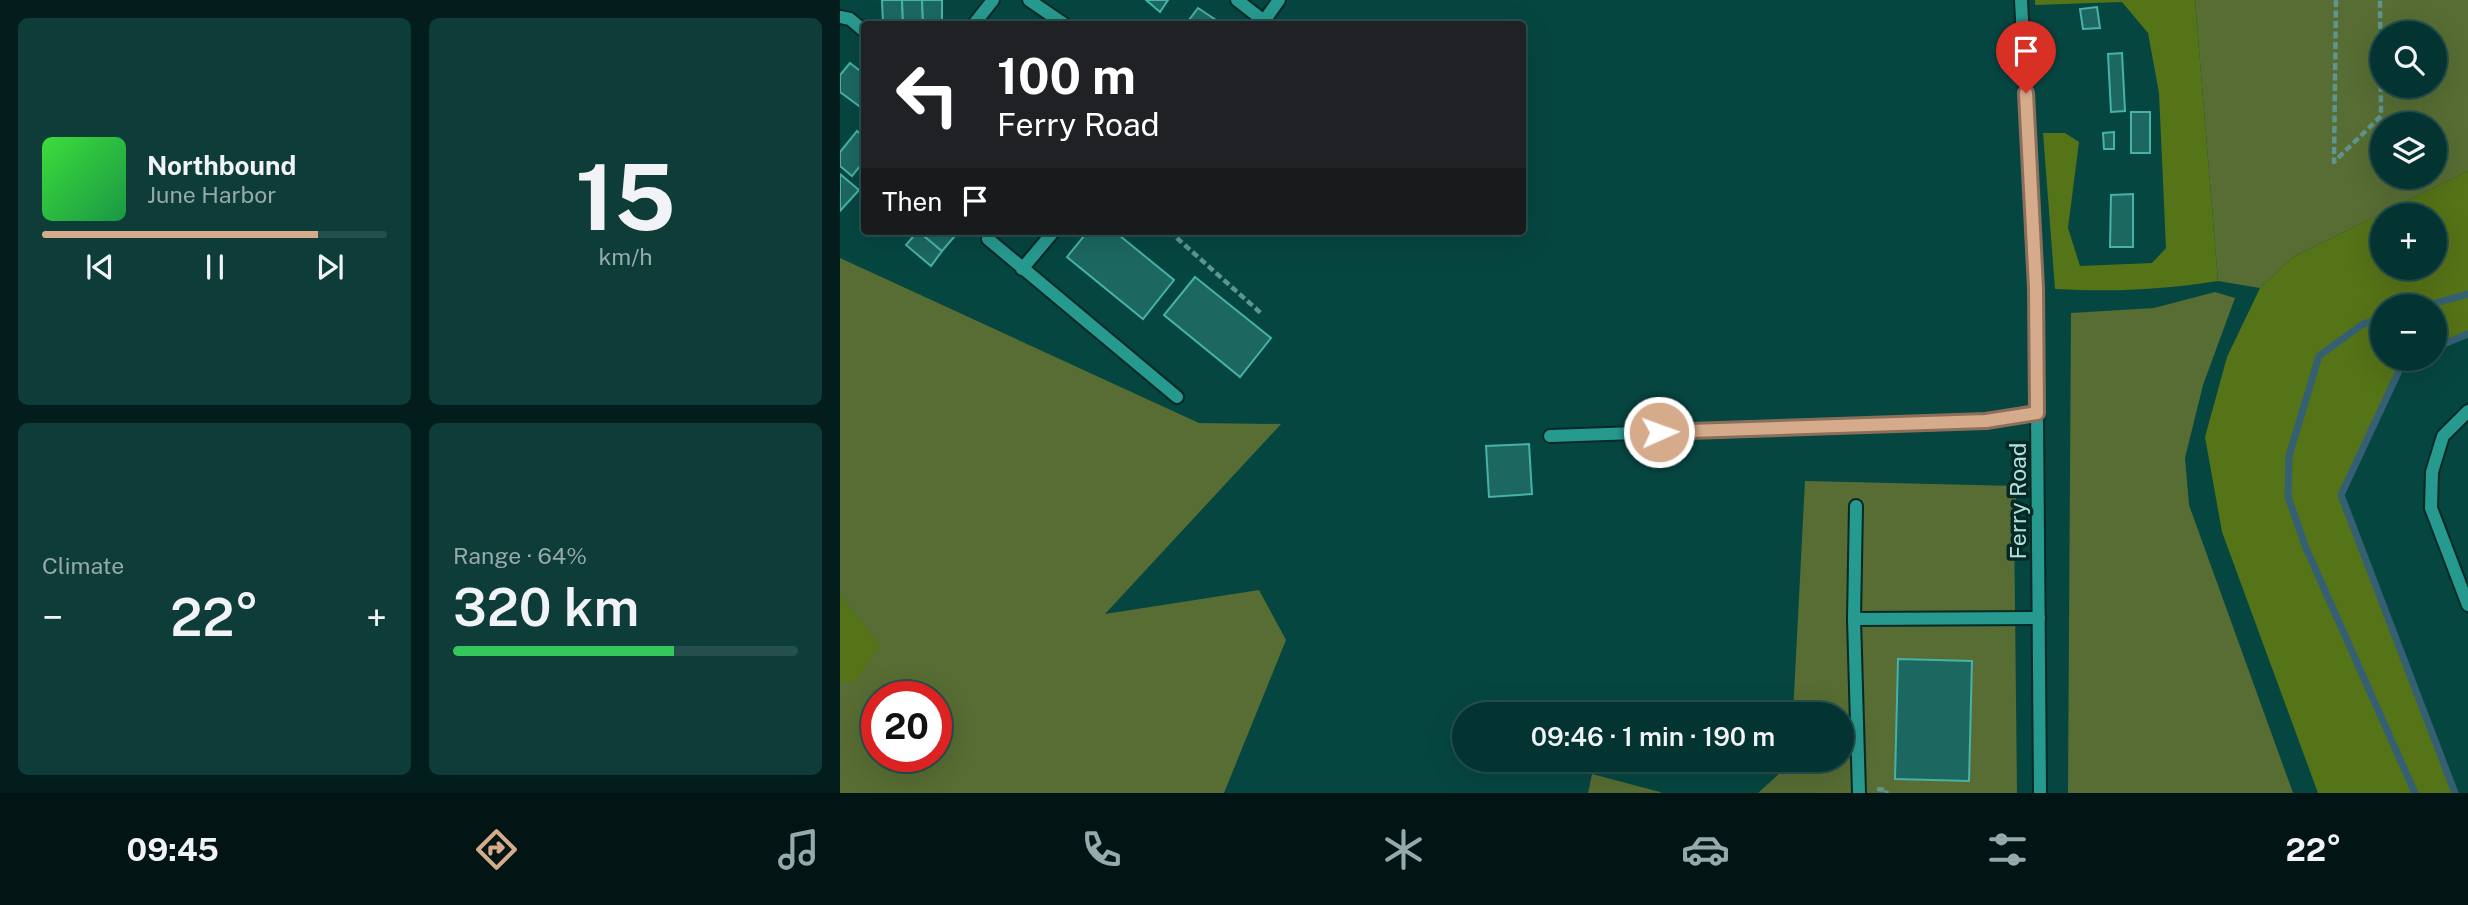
<!DOCTYPE html>
<html lang="en">
<head>
<meta charset="utf-8">
<style>
	:root { --surface:#043431; --page:#0d3c39; --text:#f1f3f6; --muted:#97aaab; --line:#254f4d; --accent:#d6ab8b }
	body { margin:0; font-family:"Public Sans",sans-serif; background:var(--page); color:var(--text); height:100vh; display:flex; flex-direction:column; font-size:26px; white-space:nowrap }
	* { box-sizing:border-box; margin:0 }
	p { font-size:23px; color:var(--muted) }
	.icon { flex:none; width:38px; height:38px; fill:none; stroke:currentColor; stroke-width:2; stroke-linecap:round; stroke-linejoin:round }
	.map { position:relative; flex:1; overflow:hidden }
	.panel { display:flex; flex-direction:column; gap:18px; padding:18px; background:#021d1b; width:840px }
	.panel>* { flex:none }
	.top-card { position:absolute; left:21px; top:21px; width:665px; height:214px; border-radius:7px; box-shadow:0 7px 28px #0002,0 0 0 2px var(--line); background:#202124; color:#fff; overflow:hidden }
	.fabs { position:absolute; left:1530px; top:21px; display:grid; gap:14px }
	.fabs a { display:grid; place-items:center; width:77px; height:77px; border-radius:50%; background:var(--surface); box-shadow:0 7px 28px #0002,0 0 0 2px var(--line); font-size:35px }
	.speed { position:absolute; left:21px; top:681px; display:flex; gap:14px; font-size:35px; font-weight:700; text-align:center }
	.speed>* { display:grid; place-content:center; width:91px; height:91px; border-radius:50%; background:var(--surface); box-shadow:0 7px 28px #0002,0 0 0 2px var(--line); line-height:1 }
	.speed .limit { border:10px solid #d22; background:#fff; color:#111 }
	.pin { position:absolute; display:grid; place-items:center; width:60px; height:60px; color:#fff; margin:-72px -30px; border-radius:50% 50% 50% 0; rotate:-45deg; box-shadow:0 0 7px #0007 }
	.pin .icon { rotate:45deg }
	.me { position:absolute; width:77px; margin:-38px; rotate:88deg; stroke-linejoin:round; filter:drop-shadow(0 0 5px #0008) }
	.turn { display:flex; align-items:center; gap:24px; height:147px; padding:0 21px; font-size:32px }
	.turn .icon { width:91px; height:91px; stroke-width:2.5 }
	.turn b { display:block; font-size:49px; line-height:60px }
	.then { display:flex; align-items:center; height:66px; padding:0 21px; background:#0003; gap:14px; font-size:26px }
	.big { font-size:52px; font-weight:600; line-height:1.1 }
	.panel .card { flex:1; display:flex; flex-direction:column; justify-content:center; gap:10px; min-width:0; padding:0 24px; border-radius:10px; background:var(--page) }
	.panel .dial { align-items:center; gap:0 }
	.dial b { font-size:91px; line-height:1 }
	.song { display:flex; align-items:center; gap:21px }
	.cover { width:84px; height:84px; border-radius:10px; background:linear-gradient(135deg,hsl(120 70% 55%),hsl(140 70% 35%)) }
	.played { height:7px; border-radius:4px; background:linear-gradient(90deg,var(--accent) 80%,var(--line) 80%) }
	.keys { display:flex; justify-content:space-around; direction:ltr }
	.heat { display:flex; justify-content:space-between; align-items:center; font-size:38px; direction:ltr }
	.charge { height:10px; border-radius:5px; background:linear-gradient(90deg,#34c759 64%,var(--line) 0) }
	.panel .tiles { flex:1; display:grid; gap:18px; grid-template-columns:repeat(2,1fr) }
	.trip { position:absolute; left:612px; top:702px; width:402px; height:70px; border-radius:35px; background:var(--surface); box-shadow:0 7px 28px #0002,0 0 0 2px var(--line); font-weight:600; line-height:70px; text-align:center }
	.tab-bar { display:flex; height:112px; justify-content:space-around; align-items:center; background:#021514; color:var(--muted) }
	.tab-bar .icon { width:49px; height:49px }
	.tab-bar .selected { color:var(--accent) }
	.tab-bar b { font-size:32px; color:var(--text) }
	main { display:flex; flex:1; min-height:0 }
	.map>svg:first-child { display:block }
	.green { fill:#576d33; fill-rule:evenodd }
	.forest { fill:#557317; fill-rule:evenodd }
	.lines { fill:none; stroke-linecap:round; stroke-linejoin:round }
	.stream { stroke:#356073; stroke-width:7 }
	.building { fill:#1c6861; stroke:#46b2a8; stroke-width:2 }
	.minor-casing { stroke:#062926; stroke-width:16 }
	.path { stroke:#5e958f; stroke-width:4.5; stroke-dasharray:7 3.5; stroke-linecap:butt }
	.minor { stroke:#279a90; stroke-width:12 }
	.route-casing { stroke:#8b6f5a; stroke-width:18 }
	.route { stroke:#d6ab8b; stroke-width:12 }
	.labels { text-anchor:middle; dominant-baseline:central; stroke-width:7; stroke-linejoin:round; paint-order:stroke }
	.street-label { font-size:23px; fill:#b2e1db; stroke:#062926 }
</style>
</head>
<body>
<main>
<section class="panel">
<div class="tiles">
<div class="card">
<div class="song"><i class="cover"></i><div><b>Northbound</b><p>June Harbor</p></div></div>
<div class="played"></div>
<div class="keys"><svg class="icon" aria-label="previous" viewBox="0 0 24 24"><path d="M18 5L8 12l10 7zM5 5v14"/></svg><svg class="icon" aria-label="pause" viewBox="0 0 24 24"><path d="M8 5v14M16 5v14"/></svg><svg class="icon" aria-label="next" viewBox="0 0 24 24"><path d="M6 5l10 7-10 7zM19 5v14"/></svg></div>
</div>
<div class="card dial"><b>15</b><p>km/h</p></div>
<div class="card"><p>Climate</p>
<div class="heat"><a>−</a><b class="big">22°</b><a>+</a></div>
</div>
<div class="card"><p>Range · 64%</p><b class="big">320 km</b><div class="charge"></div></div>
</div>
</section>
<div class="map">
<svg width="1628" height="793" viewBox="0 0 1628 793">
	<rect width="100%" height="100%" fill="#064641"/>
	<g class="green">
		<path d="M 1355,0 L 1628,0 L 1628,171 L 1453,257 L 1420,288 L 1378,281 ZM 1542,33 L 1594,33 L 1594,86 L 1542,86 ZM 1542,124 L 1594,124 L 1594,177 L 1542,177 Z"/>
		<path d="M 0,258 L 359,423 L 441,424 L 265,614 L 419,590 L 446,640 L 384,793 L 0,793 ZM 37,696 L 96,696 L 96,756 L 37,756 Z"/>
		<path d="M 1375,292 L 1395,298 L 1363,385 L 1345,458 L 1349,505 L 1453,793 L 1228,793 L 1231,313 L 1314,308 Z"/>
		<path d="M 965,481 L 1178,486 L 1174,513 L 1177,793 L 918,793 L 951,763 L 951,760 L 1003,760 L 1003,714 L 953,714 Z"/>
		<path d="M 752,774 L 820,792 L 821,793 L 748,793 Z"/>
	</g>
	<g class="forest">
		<path d="M 1195,0 L 1355,0 L 1378,281 C 1320,290 1273,292 1215,289 L 1203,133 L 1225,133 L 1239,142 L 1228,228 L 1240,266 L 1312,263 L 1326,248 L 1319,93 L 1308,33 L 1282,2 L 1195,5 Z"/>
		<path d="M 1628,171 L 1628,335 L 1594,349 L 1594,306 L 1542,306 L 1542,359 L 1569,359 L 1564,361 L 1501,495 L 1615,793 L 1478,793 L 1382,532 L 1365,437 L 1387,357 L 1420,288 L 1453,257 ZM 1542,215 L 1594,215 L 1594,268 L 1542,268 Z"/>
		<path d="M 0,594 L 40,646 L 14,682 L 0,682 Z"/>
	</g>
	<g class="lines">
		<g class="stream">
			<path d="M 1585,306 L 1628,294"/>
			<path d="M 1542,319 L 1523,324 L 1479,356 L 1449,456 L 1448,497 L 1466,548 L 1575,793"/>
			<path d="M 1594,348 L 1628,334"/>
			<path d="M 1568,359 L 1564,360 L 1501,495 L 1615,793"/>
		</g>
	</g>
	<g class="building">
		<path d="M 42,0 L 62,0 L 63,23 L 43,24 Z"/>
		<path d="M 62,0 L 82,0 L 83,22 L 63,23 Z"/>
		<path d="M 82,0 L 102,0 L 102,21 L 83,22 Z"/>
		<path d="M 306,0 L 328,0 L 320,12 Z"/>
		<path d="M 1257,7 L 1260,28 L 1243,29 L 1240,9 Z"/>
		<path d="M 358,8 L 382,24 L 346,24 Z"/>
		<path d="M 1282,53 L 1285,111 L 1271,112 L 1268,54 Z"/>
		<path d="M 10,63 L 24,74 L 24,98 L 19,106 L 0,92 L 0,75 Z"/>
		<rect x="1291" y="112" width="19" height="41"/>
		<path d="M 17,131 L 24,137 L 24,161 L 12,176 L 0,166 L 0,152 Z"/>
		<path d="M 1274,132 L 1274,149 L 1264,149 L 1263,133 Z"/>
		<path d="M 0,174 L 19,190 L 0,211 Z"/>
		<path d="M 1293,194 L 1293,247 L 1270,247 L 1271,195 Z"/>
		<path d="M 78,231 L 102,251 L 91,266 L 66,245 Z"/>
		<path d="M 78,231 L 107,231 L 114,237 L 102,251 Z"/>
		<path d="M 248,231 L 274,231 L 334,280 L 303,319 L 227,257 Z"/>
		<path d="M 355,277 L 431,338 L 400,377 L 324,315 Z"/>
		<path d="M 689,444 L 692,494 L 649,497 L 646,446 Z"/>
		<path d="M 1058,659 L 1132,661 L 1129,781 L 1055,779 Z"/>
	</g>
	<g class="lines">
		<defs>
			<g id="minor">
				<path d="M 189,0 L 224,24"/>
				<path d="M 397,0 L 424,21 L 439,0"/>
				<path d="M 1181,0 L 1196,288 L 1200,793"/>
				<path d="M 0,17 L 10,19 L 24,31"/>
				<path d="M 134,24 L 153,0"/>
				<path d="M 148,239 L 337,397"/>
				<path d="M 182,269 L 214,231"/>
				<path d="M 1628,411 L 1603,436 L 1592,472 L 1591,508 L 1628,605"/>
				<path d="M 710,436 L 1146,421 L 1197,413"/>
				<path d="M 1014,619 L 1016,506"/>
				<path d="M 1019,793 L 1014,619 L 1199,618"/>
			</g>
		</defs>
		<use href="#minor" class="minor-casing"/>
		<g class="path">
			<path d="M 1496,0 L 1494,162 L 1541,116 L 1540,0"/>
			<path d="M 329,231 L 423,315"/>
			<path d="M 1037,789 L 1047,790 L 1046,793"/>
		</g>
		<use href="#minor" class="minor"/>
	</g>
	<g class="lines">
		<defs>
			<path id="route" d="M 819,432 L 1146,421 L 1197,413 L 1196,288 L 1186,93"/>
		</defs>
		<use href="#route" class="route-casing"/>
		<use href="#route" class="route"/>
	</g>
	<g class="labels">
		<g class="street-label">
			<text transform="translate(1177 501) rotate(-90)">Ferry Road</text>
		</g>
	</g>
</svg>
<div class="fabs">
<a><svg class="icon" aria-label="search" viewBox="0 0 24 24"><circle cx="10" cy="10" r="6"/><path d="M15 15l6 6"/></svg></a>
<a><svg class="icon" aria-label="layers" viewBox="0 0 24 24"><path d="M12 4l9 5-9 5-9-5zM3 14l9 5 9-5"/></svg></a>
<a>+</a>
<a>−</a>
</div>
<div class="speed"><div class="limit">20</div></div>
<div class="pin" style="left:1186px;top:93px;background:#d93025"><svg class="icon" aria-label="arrive" viewBox="0 0 24 24"><path d="M6 21V4h12l-3 4 3 4H6"/></svg></div>
<svg class="me" style="left:819px;top:432px" viewBox="-20 -20 40 40"><circle r="17" fill="#d6ab8b" stroke="#fff" stroke-width="3"/><path d="M0-11L8 9 0 5-8 9z" fill="#fff"/></svg>
<div class="trip">09:46 · 1 min · 190 m</div>
<div class="top-card">
<div class="turn"><svg class="icon" aria-label="left" viewBox="0 0 24 24"><path d="M17 20v-9H6M10 6l-5 5 5 5"/></svg><div><b>100 m</b>Ferry Road</div></div>
<div class="then">Then<svg class="icon" aria-label="arrive" viewBox="0 0 24 24"><path d="M6 21V4h12l-3 4 3 4H6"/></svg></div>
</div>
</div>
</main>
<nav class="tab-bar">
<b>09:45</b>
<svg class="icon selected" aria-label="directions" viewBox="0 0 24 24"><path d="M12 3l9 9-9 9-9-9zM9 14v-3h6M13 9l2 2-2 2"/></svg>
<svg class="icon" aria-label="music" viewBox="0 0 24 24"><path d="M9 18V5l10-2v13"/><circle cx="6" cy="18" r="3"/><circle cx="16" cy="16" r="3"/></svg>
<svg class="icon" aria-label="phone" viewBox="0 0 24 24"><path d="M5 4h4l2 5-3 2q2 4 5 5l2-3 5 2v4C11 20 4 13 5 4z"/></svg>
<svg class="icon" aria-label="climate" viewBox="0 0 24 24"><path d="M12 3v18M4 7l16 10M4 17L20 7"/></svg>
<svg class="icon" aria-label="car" viewBox="0 0 24 24"><path d="M5 17H2v-5l4-1 3-4h7l3 4 3 1v5h-3M9 17h6M6 11h13"/><circle cx="7" cy="17" r="2"/><circle cx="17" cy="17" r="2"/></svg>
<svg class="icon" aria-label="filters" viewBox="0 0 24 24"><path d="M4 7h16M4 17h16"/><circle cx="9" cy="7" r="2"/><circle cx="15" cy="17" r="2"/></svg>
<b>22°</b>
</nav>
</body>
</html>
